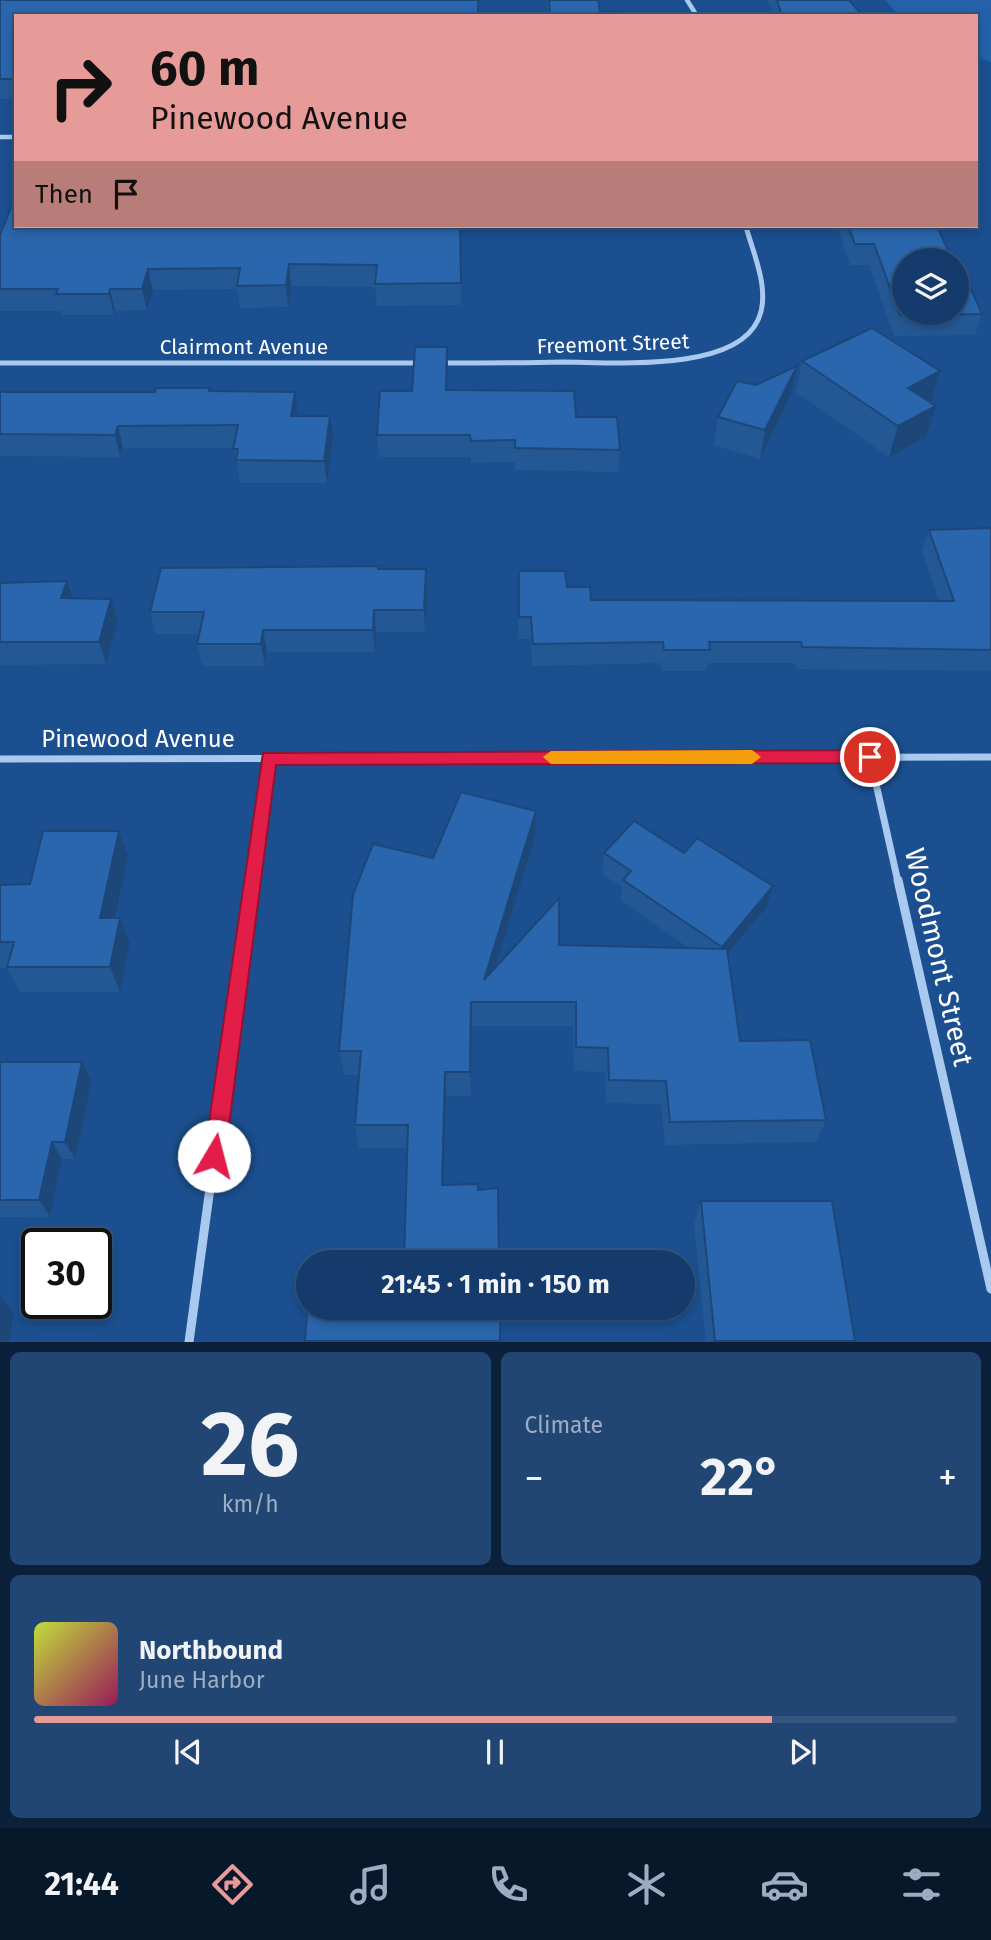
<!DOCTYPE html>
<html lang="en">
<head>
<meta charset="utf-8">
<style>
	:root { --surface:#143b6b; --page:#214673; --text:#f1f3f6; --muted:#9dadc1; --line:#33557e; --accent:#e69b98 }
	body { margin:0; font-family:"Fira Sans",sans-serif; background:var(--page); color:var(--text); height:100vh; display:flex; flex-direction:column; font-size:26px; white-space:nowrap }
	* { box-sizing:border-box; margin:0 }
	p { font-size:23px; color:var(--muted) }
	.icon { flex:none; width:38px; height:38px; fill:none; stroke:currentColor; stroke-width:2; stroke-linecap:round; stroke-linejoin:round }
	.map { position:relative; height:1342px; overflow:hidden }
	.side { display:flex; flex-direction:column; gap:10px; padding:10px; background:#0b203b; flex:1 }
	.side>* { flex:none }
	.top-card { position:absolute; left:14px; top:14px; width:964px; height:214px; border-radius:0px; box-shadow:0 4px 10px #0003,0 0 0 2px var(--line); background:#e69b98; color:#111; overflow:hidden }
	.fabs { position:absolute; left:892px; top:248px; display:grid; gap:14px }
	.fabs a { display:grid; place-items:center; width:77px; height:77px; border-radius:50%; background:var(--surface); box-shadow:0 4px 10px #0003,0 0 0 2px var(--line); font-size:35px }
	.speed { position:absolute; left:21px; top:1228px; display:flex; gap:14px; font-size:35px; font-weight:700; text-align:center }
	.speed>* { display:grid; place-content:center; width:91px; height:91px; border-radius:50%; background:var(--surface); box-shadow:0 4px 10px #0003,0 0 0 2px var(--line); line-height:1 }
	.speed .limit { border:4px solid #111; border-radius:10px; background:#fff; color:#111 }
	.pin { position:absolute; display:grid; place-items:center; width:60px; height:60px; color:#fff; margin:-30px; border:4px solid #fff; border-radius:50%; box-shadow:0 2px 7px #0007 }
	.me { position:absolute; width:77px; margin:-38px; rotate:8deg; stroke-linejoin:round; filter:drop-shadow(0 0 5px #0008) }
	.turn { display:flex; align-items:center; gap:24px; height:147px; padding:0 21px; font-size:32px }
	.turn .icon { width:91px; height:91px; stroke-width:2.5 }
	.turn b { display:block; font-size:49px; line-height:60px }
	.then { display:flex; align-items:center; height:66px; padding:0 21px; background:#0003; gap:14px; font-size:26px }
	.big { font-size:52px; font-weight:700; line-height:1.1 }
	.side .card { flex:1; display:flex; flex-direction:column; justify-content:center; gap:10px; min-width:0; padding:0 24px; border-radius:10px; background:var(--page) }
	.side .dial { align-items:center; gap:0 }
	.dial b { font-size:91px; line-height:1 }
	.song { display:flex; align-items:center; gap:21px }
	.cover { width:84px; height:84px; border-radius:10px; background:linear-gradient(135deg,hsl(70 70% 55%),hsl(330 70% 35%)) }
	.played { height:7px; border-radius:4px; background:linear-gradient(90deg,var(--accent) 80%,var(--line) 80%) }
	.keys { display:flex; justify-content:space-around; direction:ltr }
	.heat { display:flex; justify-content:space-between; align-items:center; font-size:38px; direction:ltr }
	.side .tiles { flex:1; display:grid; gap:10px; grid-template-columns:1fr 1fr }
	.card:last-child { grid-column:span 2 }
	.trip { position:absolute; left:296px; top:1250px; width:399px; height:70px; border-radius:35px; background:var(--surface); box-shadow:0 4px 10px #0003,0 0 0 2px var(--line); font-weight:700; line-height:70px; text-align:center }
	.dock { display:flex; height:112px; justify-content:space-around; align-items:center; background:#08182b; color:var(--muted) }
	.dock .icon { width:49px; height:49px }
	.dock .active { color:var(--accent) }
	.dock b { font-size:32px; color:var(--text) }
	.map>svg:first-child { display:block }
	.green { fill:#2461a8 }
	.lines { fill:none; stroke-linecap:round; stroke-linejoin:round }
	.street-far3 { stroke:#a9c9ee; stroke-width:4.5 }
	.street-far2 { stroke:#a9c9ee; stroke-width:5 }
	.street-far1 { stroke:#a9c9ee; stroke-width:7 }
	.street { stroke:#a9c9ee; stroke-width:9 }
	.wall { fill:#245895 }
	.shaded-wall { fill:#1d4779 }
	.building { fill:#2a66ad; stroke:#1d4779; stroke-width:2; fill-rule:evenodd }
	.route { fill:#e11d48; stroke:#92132f; stroke-width:2 }
	.slow { fill:#f59e0b }
	.labels { text-anchor:middle; dominant-baseline:central; stroke-width:7; stroke-linejoin:round; paint-order:stroke }
	.far-street-label { font-size:21px; fill:#fff; stroke:#1b4f8f }
	.street-label { font-size:24px; fill:#fff; stroke:#1b4f8f }
	.near-street-label { font-size:28px; fill:#fff; stroke:#1b4f8f }
</style>
</head>
<body>
<div class="map">
<svg width="991" height="1342" viewBox="0 0 991 1342">
	<rect width="100%" height="100%" fill="#1b4f8f"/>
	<path class="green" d="M 885,0 L 991,0 L 991,62 L 977,58 L 976,16 L 899,16 Z"/>
	<g class="lines">
		<g class="street-far3">
			<path d="M 687,0 L 697,16"/>
			<path d="M 0,137 L 16,137"/>
			<path d="M 746,226 L 747,229"/>
		</g>
		<g class="street-far2">
			<path d="M 0,363 L 422,363"/>
			<path d="M 441,363 C 482,363 523,363 563,362 C 611,362 734,373 758,320 C 771,292 754,255 746,227"/>
		</g>
		<g class="street-far1">
			<path d="M 870,757 L 898,882"/>
			<path d="M 0,759 L 991,757"/>
			<path d="M 252,882 L 269,758"/>
		</g>
		<g class="street">
			<path d="M 898,880 L 991,1289"/>
			<path d="M 189,1342 L 252,880"/>
		</g>
	</g>
	<g class="wall">
		<path d="M 0,0 L 16,16 L 16,99 L 0,99 Z"/>
		<path d="M 547,0 L 598,0 L 600,12 L 619,16 L 548,16 Z"/>
		<path d="M 768,0 L 849,0 L 863,16 L 773,16 Z"/>
		<path d="M 460,226 L 461,305 L 377,306 L 375,287 L 291,286 L 288,307 L 240,308 L 237,289 L 153,290 L 147,310 L 115,311 L 114,315 L 62,315 L 61,311 L 0,311 L 0,235 Z"/>
		<path d="M 837,226 L 937,226 L 951,257 L 982,314 L 975,335 L 894,336 L 869,265 L 850,265 Z"/>
		<path d="M 802,361 L 931,403 L 926,437 L 889,457 L 796,392 Z"/>
		<path d="M 797,366 L 791,394 L 760,459 L 714,445 L 718,417 L 756,385 Z"/>
		<path d="M 448,368 L 447,390 L 576,417 L 620,450 L 618,472 L 515,470 L 515,462 L 471,463 L 471,457 L 379,457 L 377,435 L 412,391 Z"/>
		<path d="M 210,391 L 298,414 L 298,416 L 333,438 L 327,483 L 240,483 L 234,448 L 123,448 L 120,457 L 0,456 L 0,392 L 155,392 Z"/>
		<path d="M 991,529 L 991,671 L 796,669 L 795,663 L 708,663 L 706,671 L 661,671 L 660,663 L 532,666 L 531,639 L 518,639 L 519,571 L 567,587 L 591,600 L 939,601 L 922,551 L 929,530 Z"/>
		<path d="M 379,569 L 426,569 L 427,591 L 425,632 L 376,632 L 375,652 L 267,652 L 265,666 L 203,666 L 197,644 L 199,634 L 156,634 L 150,612 Z"/>
		<path d="M 0,583 L 72,598 L 111,599 L 118,621 L 106,664 L 0,665 Z"/>
		<path d="M 536,811 L 535,837 L 496,967 L 559,945 L 689,948 L 621,901 L 622,887 L 602,874 L 604,853 L 684,853 L 773,886 L 767,907 L 728,955 L 740,1041 L 826,1120 L 816,1142 L 665,1145 L 661,1104 L 606,1103 L 605,1072 L 574,1071 L 573,1026 L 471,1026 L 471,1096 L 446,1096 L 444,1185 L 478,1190 L 499,1262 L 407,1148 L 359,1148 L 355,1125 L 359,1075 L 344,1075 L 339,1051 L 433,858 Z"/>
		<path d="M 128,857 L 116,918 L 120,918 L 130,943 L 120,992 L 20,992 L 7,968 L 0,968 L 0,885 L 30,884 Z"/>
		<path d="M 0,1062 L 82,1062 L 92,1081 L 75,1159 L 62,1159 L 50,1217 L 0,1217 Z"/>
		<path d="M 701,1201 L 855,1341 L 706,1341 L 694,1225 Z"/>
	</g>
	<g class="shaded-wall">
		<path d="M 289,264 L 291,286 L 288,307 L 286,285 Z"/>
		<path d="M 148,269 L 153,290 L 147,310 L 142,289 Z"/>
		<path d="M 110,289 L 115,311 L 114,315 L 109,294 Z"/>
		<path d="M 447,347 L 448,368 L 446,412 L 446,390 Z"/>
		<path d="M 797,366 L 791,394 L 760,459 L 765,430 Z"/>
		<path d="M 940,371 L 931,403 L 908,388 Z"/>
		<path d="M 295,392 L 298,414 L 294,438 L 291,416 Z"/>
		<path d="M 936,406 L 926,437 L 889,457 L 898,426 Z"/>
		<path d="M 330,416 L 333,438 L 327,483 L 324,461 Z"/>
		<path d="M 118,426 L 123,448 L 120,457 L 115,435 Z"/>
		<path d="M 426,569 L 427,591 L 425,632 L 424,610 Z"/>
		<path d="M 67,581 L 74,603 L 61,598 Z"/>
		<path d="M 111,599 L 118,621 L 106,664 L 99,642 Z"/>
		<path d="M 374,610 L 376,632 L 375,652 L 373,630 Z"/>
		<path d="M 263,630 L 267,652 L 265,666 L 261,644 Z"/>
		<path d="M 536,811 L 535,837 L 485,1002 L 484,980 Z"/>
		<path d="M 119,831 L 128,857 L 110,943 L 100,918 Z"/>
		<path d="M 773,886 L 767,907 L 717,967 L 722,947 Z"/>
		<path d="M 120,918 L 130,943 L 120,992 L 110,967 Z"/>
		<path d="M 471,1002 L 471,1096 L 470,1072 Z"/>
		<path d="M 82,1062 L 92,1081 L 75,1159 L 65,1142 Z"/>
		<path d="M 445,1072 L 446,1096 L 443,1207 L 442,1185 Z"/>
		<path d="M 52,1142 L 62,1159 L 50,1217 L 39,1200 Z"/>
		<path d="M 0,1296 L 14,1314 L 9,1341 L 0,1341 Z"/>
	</g>
	<g class="building">
		<path d="M 0,0 L 478,0 L 478,16 L 16,16 L 16,79 L 0,79 Z"/>
		<path d="M 549,0 L 598,0 L 600,12 L 618,12 L 619,16 L 550,16 Z"/>
		<path d="M 777,0 L 849,0 L 863,16 L 782,16 Z"/>
		<path d="M 16,195 L 16,226 L 460,226 L 461,283 L 375,284 L 377,265 L 289,264 L 286,285 L 237,286 L 240,268 L 148,269 L 142,289 L 110,289 L 109,294 L 56,294 L 58,289 L 0,289 L 0,235 Z"/>
		<path d="M 848,226 L 937,226 L 951,257 L 957,257 L 982,314 L 900,315 L 874,244 L 855,244 ZM 905,261 L 957,261 L 957,313 L 905,313 Z"/>
		<path d="M 872,328 L 940,371 L 908,388 L 936,406 L 898,426 L 802,361 Z"/>
		<path d="M 415,347 L 447,347 L 446,390 L 574,391 L 576,417 L 617,417 L 620,450 L 515,448 L 515,440 L 471,441 L 470,435 L 377,435 L 380,391 L 412,391 Z"/>
		<path d="M 797,366 L 765,430 L 718,417 L 737,381 L 756,385 Z"/>
		<path d="M 156,388 L 210,388 L 209,391 L 295,392 L 291,416 L 330,416 L 324,461 L 236,460 L 238,449 L 233,449 L 238,425 L 118,426 L 115,435 L 0,434 L 0,392 L 155,392 Z"/>
		<path d="M 991,528 L 991,650 L 802,647 L 801,642 L 709,642 L 710,650 L 664,650 L 663,642 L 533,644 L 531,617 L 519,617 L 519,571 L 565,571 L 567,587 L 590,587 L 591,600 L 954,601 L 929,530 Z"/>
		<path d="M 379,566 L 378,569 L 426,569 L 424,610 L 374,610 L 373,630 L 263,630 L 261,644 L 197,644 L 204,612 L 150,612 L 161,568 Z"/>
		<path d="M 67,581 L 61,598 L 111,599 L 99,642 L 0,642 L 0,583 Z"/>
		<path d="M 461,792 L 536,811 L 484,980 L 559,898 L 559,945 L 727,949 L 740,1041 L 810,1040 L 826,1120 L 670,1122 L 666,1081 L 609,1080 L 608,1048 L 576,1047 L 576,1002 L 471,1002 L 470,1072 L 445,1072 L 442,1185 L 478,1184 L 478,1190 L 498,1188 L 499,1262 L 404,1262 L 408,1125 L 355,1125 L 361,1051 L 339,1051 L 353,895 L 373,844 L 433,858 Z"/>
		<path d="M 634,821 L 684,853 L 697,838 L 773,886 L 722,947 L 623,880 L 631,871 L 604,853 Z"/>
		<path d="M 43,831 L 119,831 L 100,918 L 120,918 L 110,967 L 7,967 L 14,942 L 0,942 L 0,885 L 30,884 Z"/>
		<path d="M 0,1062 L 82,1062 L 65,1142 L 52,1142 L 39,1200 L 0,1200 Z"/>
		<path d="M 701,1201 L 832,1201 L 855,1341 L 715,1341 Z"/>
		<path d="M 308,1299 L 308,1307 L 500,1307 L 500,1341 L 305,1341 Z"/>
	</g>
	<path class="route" d="M 870,750 L 879,757 L 870,763 L 276,765 L 225,1156 L 221,1163 L 214,1166 L 207,1163 L 204,1156 L 263,753 Z"/>
	<path class="slow" d="M 752,750 L 761,757 L 752,764 L 551,764 L 543,757 L 551,751 Z"/>
	<g class="labels">
		<g class="far-street-label">
			<text transform="translate(613 344) rotate(-2)">Freemont Street</text>
			<text x="244" y="347">Clairmont Avenue</text>
		</g>
		<g class="street-label">
			<text x="138" y="739">Pinewood Avenue</text>
		</g>
		<g class="near-street-label">
			<text transform="translate(939 957) rotate(77)">Woodmont Street</text>
		</g>
	</g>
</svg>
<div class="fabs">
<a><svg class="icon" aria-label="layers" viewBox="0 0 24 24"><path d="M12 4l9 5-9 5-9-5zM3 14l9 5 9-5"/></svg></a>
</div>
<div class="speed"><div class="limit">30</div></div>
<div class="pin" style="left:870px;top:757px;background:#d93025"><svg class="icon" aria-label="arrive" viewBox="0 0 24 24"><path d="M6 21V4h12l-3 4 3 4H6"/></svg></div>
<svg class="me" style="left:214px;top:1156px" viewBox="-20 -20 40 40"><circle r="19" fill="#fff"/><path d="M0-13L10 11 0 6-10 11z" fill="#e11d48"/></svg>
<div class="trip">21:45 · 1 min · 150 m</div>
<div class="top-card">
<div class="turn"><svg class="icon" aria-label="right" viewBox="0 0 24 24"><path d="M7 20v-9h11M14 6l5 5-5 5"/></svg><div><b>60 m</b>Pinewood Avenue</div></div>
<div class="then">Then<svg class="icon" aria-label="arrive" viewBox="0 0 24 24"><path d="M6 21V4h12l-3 4 3 4H6"/></svg></div>
</div>
</div>
<section class="side">
<div class="tiles">
<div class="card dial"><b>26</b><p>km/h</p></div>
<div class="card"><p>Climate</p>
<div class="heat"><a>−</a><b class="big">22°</b><a>+</a></div>
</div>
<div class="card">
<div class="song"><i class="cover"></i><div><b>Northbound</b><p>June Harbor</p></div></div>
<div class="played"></div>
<div class="keys"><svg class="icon" aria-label="previous" viewBox="0 0 24 24"><path d="M18 5L8 12l10 7zM5 5v14"/></svg><svg class="icon" aria-label="pause" viewBox="0 0 24 24"><path d="M8 5v14M16 5v14"/></svg><svg class="icon" aria-label="next" viewBox="0 0 24 24"><path d="M6 5l10 7-10 7zM19 5v14"/></svg></div>
</div>
</div>
</section>
<nav class="dock">
<b>21:44</b>
<svg class="icon active" aria-label="directions" viewBox="0 0 24 24"><path d="M12 3l9 9-9 9-9-9zM9 14v-3h6M13 9l2 2-2 2"/></svg>
<svg class="icon" aria-label="music" viewBox="0 0 24 24"><path d="M9 18V5l10-2v13"/><circle cx="6" cy="18" r="3"/><circle cx="16" cy="16" r="3"/></svg>
<svg class="icon" aria-label="phone" viewBox="0 0 24 24"><path d="M5 4h4l2 5-3 2q2 4 5 5l2-3 5 2v4C11 20 4 13 5 4z"/></svg>
<svg class="icon" aria-label="climate" viewBox="0 0 24 24"><path d="M12 3v18M4 7l16 10M4 17L20 7"/></svg>
<svg class="icon" aria-label="car" viewBox="0 0 24 24"><path d="M5 17H2v-5l4-1 3-4h7l3 4 3 1v5h-3M9 17h6M6 11h13"/><circle cx="7" cy="17" r="2"/><circle cx="17" cy="17" r="2"/></svg>
<svg class="icon" aria-label="filters" viewBox="0 0 24 24"><path d="M4 7h16M4 17h16"/><circle cx="9" cy="7" r="2"/><circle cx="15" cy="17" r="2"/></svg>
</nav>
</body>
</html>
